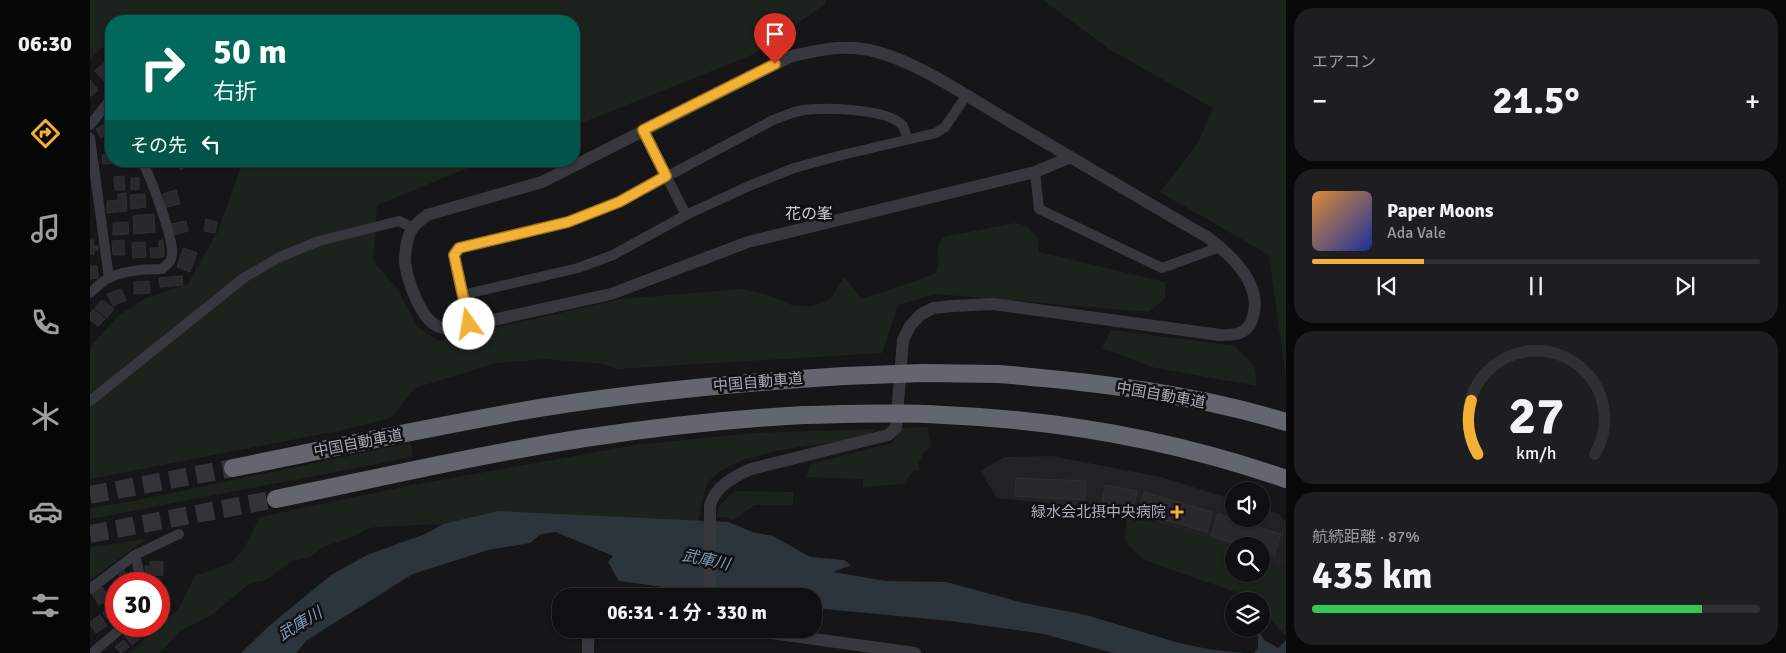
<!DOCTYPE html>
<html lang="ja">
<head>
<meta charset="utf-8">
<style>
	:root { --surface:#101012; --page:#1e1e20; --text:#f1f3f6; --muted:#9c9d9f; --line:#303032; --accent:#f2b134 }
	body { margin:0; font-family:Signika,"Noto Sans JP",sans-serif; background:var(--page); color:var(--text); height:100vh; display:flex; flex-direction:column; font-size:19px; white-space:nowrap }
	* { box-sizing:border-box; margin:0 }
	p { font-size:16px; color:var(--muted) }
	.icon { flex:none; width:28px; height:28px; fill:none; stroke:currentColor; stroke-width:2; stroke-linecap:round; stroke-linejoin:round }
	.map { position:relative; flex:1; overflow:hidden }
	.side { display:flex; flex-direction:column; gap:8px; padding:8px; background:#09090a; width:500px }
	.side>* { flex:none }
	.top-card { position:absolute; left:15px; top:15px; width:475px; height:152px; border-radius:20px; box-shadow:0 1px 4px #0004,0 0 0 1px var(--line); background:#00695c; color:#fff; overflow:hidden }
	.tools { position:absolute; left:1135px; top:482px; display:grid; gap:10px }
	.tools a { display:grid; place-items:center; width:45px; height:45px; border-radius:50%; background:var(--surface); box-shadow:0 1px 4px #0004,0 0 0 1px var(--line); font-size:25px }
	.speed { position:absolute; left:15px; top:572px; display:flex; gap:10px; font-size:25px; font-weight:700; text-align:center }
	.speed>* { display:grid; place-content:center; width:65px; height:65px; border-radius:50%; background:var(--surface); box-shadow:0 1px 4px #0004,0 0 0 1px var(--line); line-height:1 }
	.speed .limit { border:8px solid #d22; background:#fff; color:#111 }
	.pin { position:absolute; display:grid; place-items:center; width:42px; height:42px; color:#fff; margin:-51px -21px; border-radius:50% 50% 50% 0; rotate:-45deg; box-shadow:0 0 5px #0007 }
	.pin .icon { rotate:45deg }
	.me { position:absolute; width:55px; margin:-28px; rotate:347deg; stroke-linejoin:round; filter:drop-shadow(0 0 4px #0008) }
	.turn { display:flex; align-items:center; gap:18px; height:105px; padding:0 25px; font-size:22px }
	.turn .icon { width:65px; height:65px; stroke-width:2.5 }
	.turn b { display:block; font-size:35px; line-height:42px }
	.then { display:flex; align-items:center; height:48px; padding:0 25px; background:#0003; gap:10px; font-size:19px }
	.big { font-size:38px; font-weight:700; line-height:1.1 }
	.side .widget { flex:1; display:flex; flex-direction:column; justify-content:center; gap:8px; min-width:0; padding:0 18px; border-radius:20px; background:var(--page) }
	.side .dial { align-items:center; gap:0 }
	.dial svg { height:130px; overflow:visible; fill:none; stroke:var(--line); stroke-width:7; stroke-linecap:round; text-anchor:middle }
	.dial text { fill:var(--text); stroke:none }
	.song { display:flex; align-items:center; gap:15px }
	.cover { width:60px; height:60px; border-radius:8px; background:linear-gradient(135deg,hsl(30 70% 55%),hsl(230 70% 35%)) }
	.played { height:5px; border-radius:2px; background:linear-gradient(90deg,var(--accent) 25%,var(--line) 25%) }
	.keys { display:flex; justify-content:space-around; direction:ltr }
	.heat { display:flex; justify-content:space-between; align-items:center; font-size:28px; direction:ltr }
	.charge { height:8px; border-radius:4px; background:linear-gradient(90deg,#34c759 87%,var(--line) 0) }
	.trip { position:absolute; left:462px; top:588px; width:270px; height:50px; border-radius:20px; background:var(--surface); box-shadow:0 1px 4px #0004,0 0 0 1px var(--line); font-weight:700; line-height:50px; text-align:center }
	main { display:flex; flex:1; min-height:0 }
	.tab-bar { display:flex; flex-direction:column; width:90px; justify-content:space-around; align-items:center; background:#060607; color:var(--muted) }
	.tab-bar .icon { width:35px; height:35px }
	.tab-bar .on { color:var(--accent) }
	.tab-bar b { font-size:22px; color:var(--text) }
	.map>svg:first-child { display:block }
	.built { fill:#222225 }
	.green { fill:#1c231d }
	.water { fill:#2c353c }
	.building { fill:#29292c; stroke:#303034 }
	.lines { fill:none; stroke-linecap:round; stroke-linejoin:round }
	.motorway-tunnel { stroke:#333438; stroke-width:18; stroke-dasharray:18 9; stroke-linecap:butt }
	.minor { stroke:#37383d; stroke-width:10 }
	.tertiary { stroke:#37383d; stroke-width:12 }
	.motorway { stroke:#63666e; stroke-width:18 }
	.motorway-bridge { stroke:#63666e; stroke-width:18 }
	.route-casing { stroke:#9d7322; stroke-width:12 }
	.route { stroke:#f2b134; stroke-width:9 }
	.poi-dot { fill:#f2b134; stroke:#111113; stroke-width:2 }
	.labels { text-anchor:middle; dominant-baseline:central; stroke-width:5; stroke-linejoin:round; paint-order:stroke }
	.street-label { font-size:15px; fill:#a8adb8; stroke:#111113 }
	.poi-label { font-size:15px; fill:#a8adb8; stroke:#111113; text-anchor:end }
	.neighbourhood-label { font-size:16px; fill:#c9ccd4; stroke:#111113 }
	.water-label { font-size:16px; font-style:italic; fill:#7f9bb3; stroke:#111113 }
</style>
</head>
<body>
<main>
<nav class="tab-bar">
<b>06:30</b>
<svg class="icon on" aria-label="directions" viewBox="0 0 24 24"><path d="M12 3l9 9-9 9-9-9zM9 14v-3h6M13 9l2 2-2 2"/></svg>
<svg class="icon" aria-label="music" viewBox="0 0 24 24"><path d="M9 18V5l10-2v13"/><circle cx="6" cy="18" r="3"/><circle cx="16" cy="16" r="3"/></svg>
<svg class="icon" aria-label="phone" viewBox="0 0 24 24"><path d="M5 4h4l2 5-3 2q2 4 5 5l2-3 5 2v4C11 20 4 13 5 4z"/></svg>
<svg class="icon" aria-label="climate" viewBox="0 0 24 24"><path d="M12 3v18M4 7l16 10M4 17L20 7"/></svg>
<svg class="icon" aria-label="car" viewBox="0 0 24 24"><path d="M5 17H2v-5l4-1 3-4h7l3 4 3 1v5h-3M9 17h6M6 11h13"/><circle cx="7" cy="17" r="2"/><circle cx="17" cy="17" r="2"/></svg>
<svg class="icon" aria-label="filters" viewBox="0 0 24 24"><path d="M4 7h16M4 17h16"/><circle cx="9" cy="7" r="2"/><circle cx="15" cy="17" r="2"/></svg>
</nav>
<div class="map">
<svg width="1196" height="653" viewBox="0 0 1196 653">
	<rect width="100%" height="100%" fill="#161618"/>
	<path class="built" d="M 962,456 L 1071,477 L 1144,500 L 1144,519 L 1171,519 L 1171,508 L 1189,514 L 1196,522 L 1196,568 L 1175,563 L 1171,558 L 1171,546 L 1144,547 L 1025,510 L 907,498 L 890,471 L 914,457 Z"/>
	<g class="green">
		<path d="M 0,0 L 735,0 L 735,4 L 664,54 L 484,126 L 484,21 L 21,21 L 21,40 L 0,59 Z"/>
		<path d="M 953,0 L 1196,0 L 1196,378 L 1179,255 L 1070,192 L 1108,143 L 1123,108 L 1019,49 Z"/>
		<path d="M 153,161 L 395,161 L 287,205 L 283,261 L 306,287 L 328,327 L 348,341 L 531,299 L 651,289 L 674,294 L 704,306 L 721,306 L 736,302 L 742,297 L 754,277 L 772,299 L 845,274 C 853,260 843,250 853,237 L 926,223 L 937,226 L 948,238 L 949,252 L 1075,282 L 1075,298 L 1059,312 L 845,294 L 808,305 L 792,353 L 527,369 L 513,364 L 457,359 L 406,363 L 325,388 L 301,418 L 253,430 L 0,479 L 0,347 L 27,317 L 54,299 L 98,284 L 128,231 Z"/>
		<path d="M 1021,330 L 1145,346 L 1164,366 L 1167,386 L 1065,368 L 1012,348 Z"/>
		<path d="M 838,427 L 841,447 L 834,452 L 828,463 L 830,470 L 823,471 L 813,484 L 773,487 L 773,479 L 716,477 L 721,464 L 802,443 L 812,428 Z"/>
		<path d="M 786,429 L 775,438 C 735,444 646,450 620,480 C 614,486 611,511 608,521 L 408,511 L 353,524 L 286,527 L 274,530 L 268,535 L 233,547 L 221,557 L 202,561 L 176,580 L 160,583 L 123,614 L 90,631 L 70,653 L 40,653 L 89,608 L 105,576 L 141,563 L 154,549 L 170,517 L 317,486 L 546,445 L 663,433 Z"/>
		<path d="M 321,443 L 323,457 L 0,519 L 0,508 L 38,502 Z"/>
		<path d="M 645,491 L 703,492 L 703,505 L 665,505 L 643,520 L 637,517 L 627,517 L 629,506 Z"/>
		<path d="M 1037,514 L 1144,547 L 1144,574 L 1171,574 L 1171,558 L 1175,563 L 1196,568 L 1196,636 L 1171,609 L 1171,601 L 1164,601 L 1160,597 L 1056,561 L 1039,546 L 1035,539 Z"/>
		<path d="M 56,539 L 0,580 L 0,547 Z"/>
	</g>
	<g class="water">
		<path d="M 408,511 L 639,522 L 662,532 L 683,536 L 720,557 L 754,560 L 761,565 L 743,572 L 796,581 L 856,582 L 934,603 L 996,615 L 1089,643 L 1123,650 L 1155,653 L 1023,653 L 954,634 L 861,621 L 724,608 L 724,596 L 640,596 L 529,581 L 518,562 L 523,556 L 466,532 L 451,534 L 440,543 L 398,550 L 323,574 L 217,640 L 206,653 L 151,653 L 179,626 L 241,575 L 277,555 L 335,534 L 353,524 Z"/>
		<path d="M 1168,629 L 1174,640 L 1188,648 L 1196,640 L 1196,653 L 1164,653 L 1168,648 Z"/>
	</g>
	<g class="building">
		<path d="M 15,62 L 21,69 L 21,78 L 16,83 L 5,71 Z"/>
		<path d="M 0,80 L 8,90 L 0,97 Z"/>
		<path d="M 19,122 L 21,125 L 21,132 L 11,138 L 6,129 Z"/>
		<path d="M 21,153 L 21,161 L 25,161 L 25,163 L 13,164 L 12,155 Z"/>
		<path d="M 84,161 L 99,161 L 100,163 L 91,170 Z"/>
		<path d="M 34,176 L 35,190 L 25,190 L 24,177 Z"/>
		<path d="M 41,178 L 49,178 L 49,189 L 41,190 Z"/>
		<path d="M 86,190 L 90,204 L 76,207 L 73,194 Z"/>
		<path d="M 36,193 L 37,211 L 17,213 L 17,201 L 28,200 L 28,194 Z"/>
		<path d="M 55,194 L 56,207 L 41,209 L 40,195 Z"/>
		<path d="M 64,214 L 65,232 L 44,234 L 43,216 Z"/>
		<path d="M 116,219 L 127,222 L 125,233 L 114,231 Z"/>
		<path d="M 96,221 L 98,231 L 84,235 L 81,224 Z"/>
		<path d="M 38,222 L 39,234 L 23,235 L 23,223 Z"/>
		<path d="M 0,240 L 3,240 L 4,246 L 8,246 L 8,250 L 4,250 L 4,254 L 0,254 Z"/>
		<path d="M 34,240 L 35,255 L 23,255 L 22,241 Z"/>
		<path d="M 73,240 L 74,254 L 73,257 L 61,258 L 60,248 L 69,248 L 69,241 Z"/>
		<path d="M 55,242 L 56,257 L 43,258 L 42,243 Z"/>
		<path d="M 93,248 L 107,253 L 100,272 L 87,267 Z"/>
		<path d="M 0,266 L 7,266 L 8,278 L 0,279 Z"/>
		<path d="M 92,276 L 93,285 L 70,287 L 69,278 Z"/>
		<path d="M 59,281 L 60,293 L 44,294 L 44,282 Z"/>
		<path d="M 31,289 L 36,300 L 23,306 L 17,294 Z"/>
		<path d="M 12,300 L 24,309 L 17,318 L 5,308 Z"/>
		<path d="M 4,309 L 15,319 L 8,326 L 0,320 L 0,313 Z"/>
		<path d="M 926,478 L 996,481 L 995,500 L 925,496 Z"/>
		<path d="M 1015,485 L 1047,491 L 1044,508 L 1012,503 Z"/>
		<path d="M 1054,492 L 1122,512 L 1117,532 L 1048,512 Z"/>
		<path d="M 1128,514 L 1191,534 L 1184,556 L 1171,552 L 1171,546 L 1153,546 L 1121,536 Z"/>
		<path d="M 73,561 L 73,575 L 56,576 L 55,566 L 60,566 L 60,562 Z"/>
		<path d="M 34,571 L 38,575 L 40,574 L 45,580 L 41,584 L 33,584 L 31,582 L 33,580 L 29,575 Z"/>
		<path d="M 70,579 L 72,597 L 69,597 L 69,584 L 55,583 L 58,582 L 58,580 Z"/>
		<path d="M 12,587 L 20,598 L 9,605 L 2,593 Z"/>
		<path d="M 23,606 L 26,610 L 26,619 L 21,623 L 13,613 Z"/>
		<path d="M 10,615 L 17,626 L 6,633 L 0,625 L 0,622 Z"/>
		<path d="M 46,626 L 49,626 L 55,634 L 42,645 L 34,635 Z"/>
		<path d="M 34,640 L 39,647 L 31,653 L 25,647 Z"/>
	</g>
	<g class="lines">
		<g class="motorway-tunnel">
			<path d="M 0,495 L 143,468"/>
			<path d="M 0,534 L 186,499"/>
		</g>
		<g class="minor">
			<path d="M 64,21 L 109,19 L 121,21"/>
			<path d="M 21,90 L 20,94 L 21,100"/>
			<path d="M 0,125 L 21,99"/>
			<path d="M 553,130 L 596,215"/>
			<path d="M 0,138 L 19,278"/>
			<path d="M 945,172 L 949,209 L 1072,268 L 1130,247"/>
			<path d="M 0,293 C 6,288 12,281 19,278 C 35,270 55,269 72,269 C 77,264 82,262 82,254 C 84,239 60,176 52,161"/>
			<path d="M 372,295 L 488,268 L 523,255 L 596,215 L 659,186 L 704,168 L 752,155 L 846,133 L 855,127 L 876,96"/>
			<path d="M 379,324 L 364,255 L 369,248 L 478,222 L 529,202 L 683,120 C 692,117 700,113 709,111 C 730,107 797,108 812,125 C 815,128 816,135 817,139"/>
			<path d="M 0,401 L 155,277 L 171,268 L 190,257 L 229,241 L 309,221 L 323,228"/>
			<path d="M 52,584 L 45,555 L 89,534"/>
			<path d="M 0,589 L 45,555"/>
			<path d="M 2,653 L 34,626"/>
		</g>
		<g class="tertiary">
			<path d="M 620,596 L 620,505 C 626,486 643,477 661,469 L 798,435 L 806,428 L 813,340 L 820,326 L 830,315 L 843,308 L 863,306 L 903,304 L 1130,335 C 1144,335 1156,335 1162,320 C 1175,285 1141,255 1117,237 C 1047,197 979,156 909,115 C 872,93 816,55 773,49 C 748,45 725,51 702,56 L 452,182 L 337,215 C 333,219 326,223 323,228 C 317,236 315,251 315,262 C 317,279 330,318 347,326 C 350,328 357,328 362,329 L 521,294 L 658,242 L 945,172 L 981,157"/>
			<path d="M 652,629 L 825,653"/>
			<path d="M 498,653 L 498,641 L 503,629"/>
		</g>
		<g class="motorway">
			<path d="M 909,374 C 1005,382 1104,394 1196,422"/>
			<path d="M 143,468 C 237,449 331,429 426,412 C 534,393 644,383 754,376"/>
			<path d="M 186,499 C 289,478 391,454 495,438 C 568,427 640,419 714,415"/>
		</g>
		<g class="motorway-bridge">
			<path d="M 754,376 L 833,373 L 909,374"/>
			<path d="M 714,415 C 760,414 807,412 854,415 C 970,420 1087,441 1196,479"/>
		</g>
	</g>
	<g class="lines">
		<defs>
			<path id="route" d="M 379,324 L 364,255 L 369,248 L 478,222 L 529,202 L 576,176 L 553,130 L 685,64"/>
		</defs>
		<use href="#route" class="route-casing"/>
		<use href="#route" class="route"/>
	</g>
	<path class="poi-dot" d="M1084.5 504.5h5v5h5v5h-5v5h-5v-5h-5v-5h5z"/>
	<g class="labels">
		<g class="street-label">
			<text transform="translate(668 382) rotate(-5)">中国自動車道</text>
			<text transform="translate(1071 395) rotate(10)">中国自動車道</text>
			<text transform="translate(268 443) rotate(-11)">中国自動車道</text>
		</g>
		<g class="poi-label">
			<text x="1076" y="512">緑水会北摂中央病院</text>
		</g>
		<g class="neighbourhood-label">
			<text x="719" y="214">花の峯</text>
		</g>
		<g class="water-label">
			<text transform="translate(616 560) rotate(12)">武庫川</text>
			<text transform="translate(210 624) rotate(-31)">武庫川</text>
		</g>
	</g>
</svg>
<div class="tools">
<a><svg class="icon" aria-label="sound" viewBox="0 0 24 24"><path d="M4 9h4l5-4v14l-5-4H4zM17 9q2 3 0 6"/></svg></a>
<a><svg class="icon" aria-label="search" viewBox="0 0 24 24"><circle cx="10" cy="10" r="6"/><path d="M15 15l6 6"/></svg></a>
<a><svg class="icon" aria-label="layers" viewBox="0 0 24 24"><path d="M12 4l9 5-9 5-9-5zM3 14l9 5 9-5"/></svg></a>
</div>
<div class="speed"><div class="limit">30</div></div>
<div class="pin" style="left:685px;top:64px;background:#d93025"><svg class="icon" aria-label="arrive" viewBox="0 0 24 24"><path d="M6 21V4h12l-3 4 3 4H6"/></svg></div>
<svg class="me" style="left:379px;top:324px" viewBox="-20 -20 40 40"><circle r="19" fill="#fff"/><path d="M0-13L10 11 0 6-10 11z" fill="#f2b134"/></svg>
<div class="trip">06:31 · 1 分 · 330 m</div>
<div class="top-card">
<div class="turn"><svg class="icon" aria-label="right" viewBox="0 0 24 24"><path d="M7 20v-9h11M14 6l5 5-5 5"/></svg><div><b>50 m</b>右折</div></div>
<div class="then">その先<svg class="icon" aria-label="left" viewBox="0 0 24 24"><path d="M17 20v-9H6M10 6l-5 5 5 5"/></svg></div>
</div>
</div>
<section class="side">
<div class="widget"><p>エアコン</p>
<div class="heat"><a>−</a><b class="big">21.5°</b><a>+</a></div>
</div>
<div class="widget">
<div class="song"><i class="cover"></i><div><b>Paper Moons</b><p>Ada Vale</p></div></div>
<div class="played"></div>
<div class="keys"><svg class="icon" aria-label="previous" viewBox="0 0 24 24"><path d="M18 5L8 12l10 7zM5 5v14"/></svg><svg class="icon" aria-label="pause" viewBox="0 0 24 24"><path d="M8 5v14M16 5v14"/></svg><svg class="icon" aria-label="next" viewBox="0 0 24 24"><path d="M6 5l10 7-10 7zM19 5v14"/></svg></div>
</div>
<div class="widget dial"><svg viewBox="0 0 100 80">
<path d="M14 69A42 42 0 1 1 86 69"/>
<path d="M14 69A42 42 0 0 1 10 36" stroke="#f2b134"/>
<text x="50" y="56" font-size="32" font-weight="700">27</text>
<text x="50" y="72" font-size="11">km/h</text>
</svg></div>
<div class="widget"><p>航続距離 · 87%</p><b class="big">435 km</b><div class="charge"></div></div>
</section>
</main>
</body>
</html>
